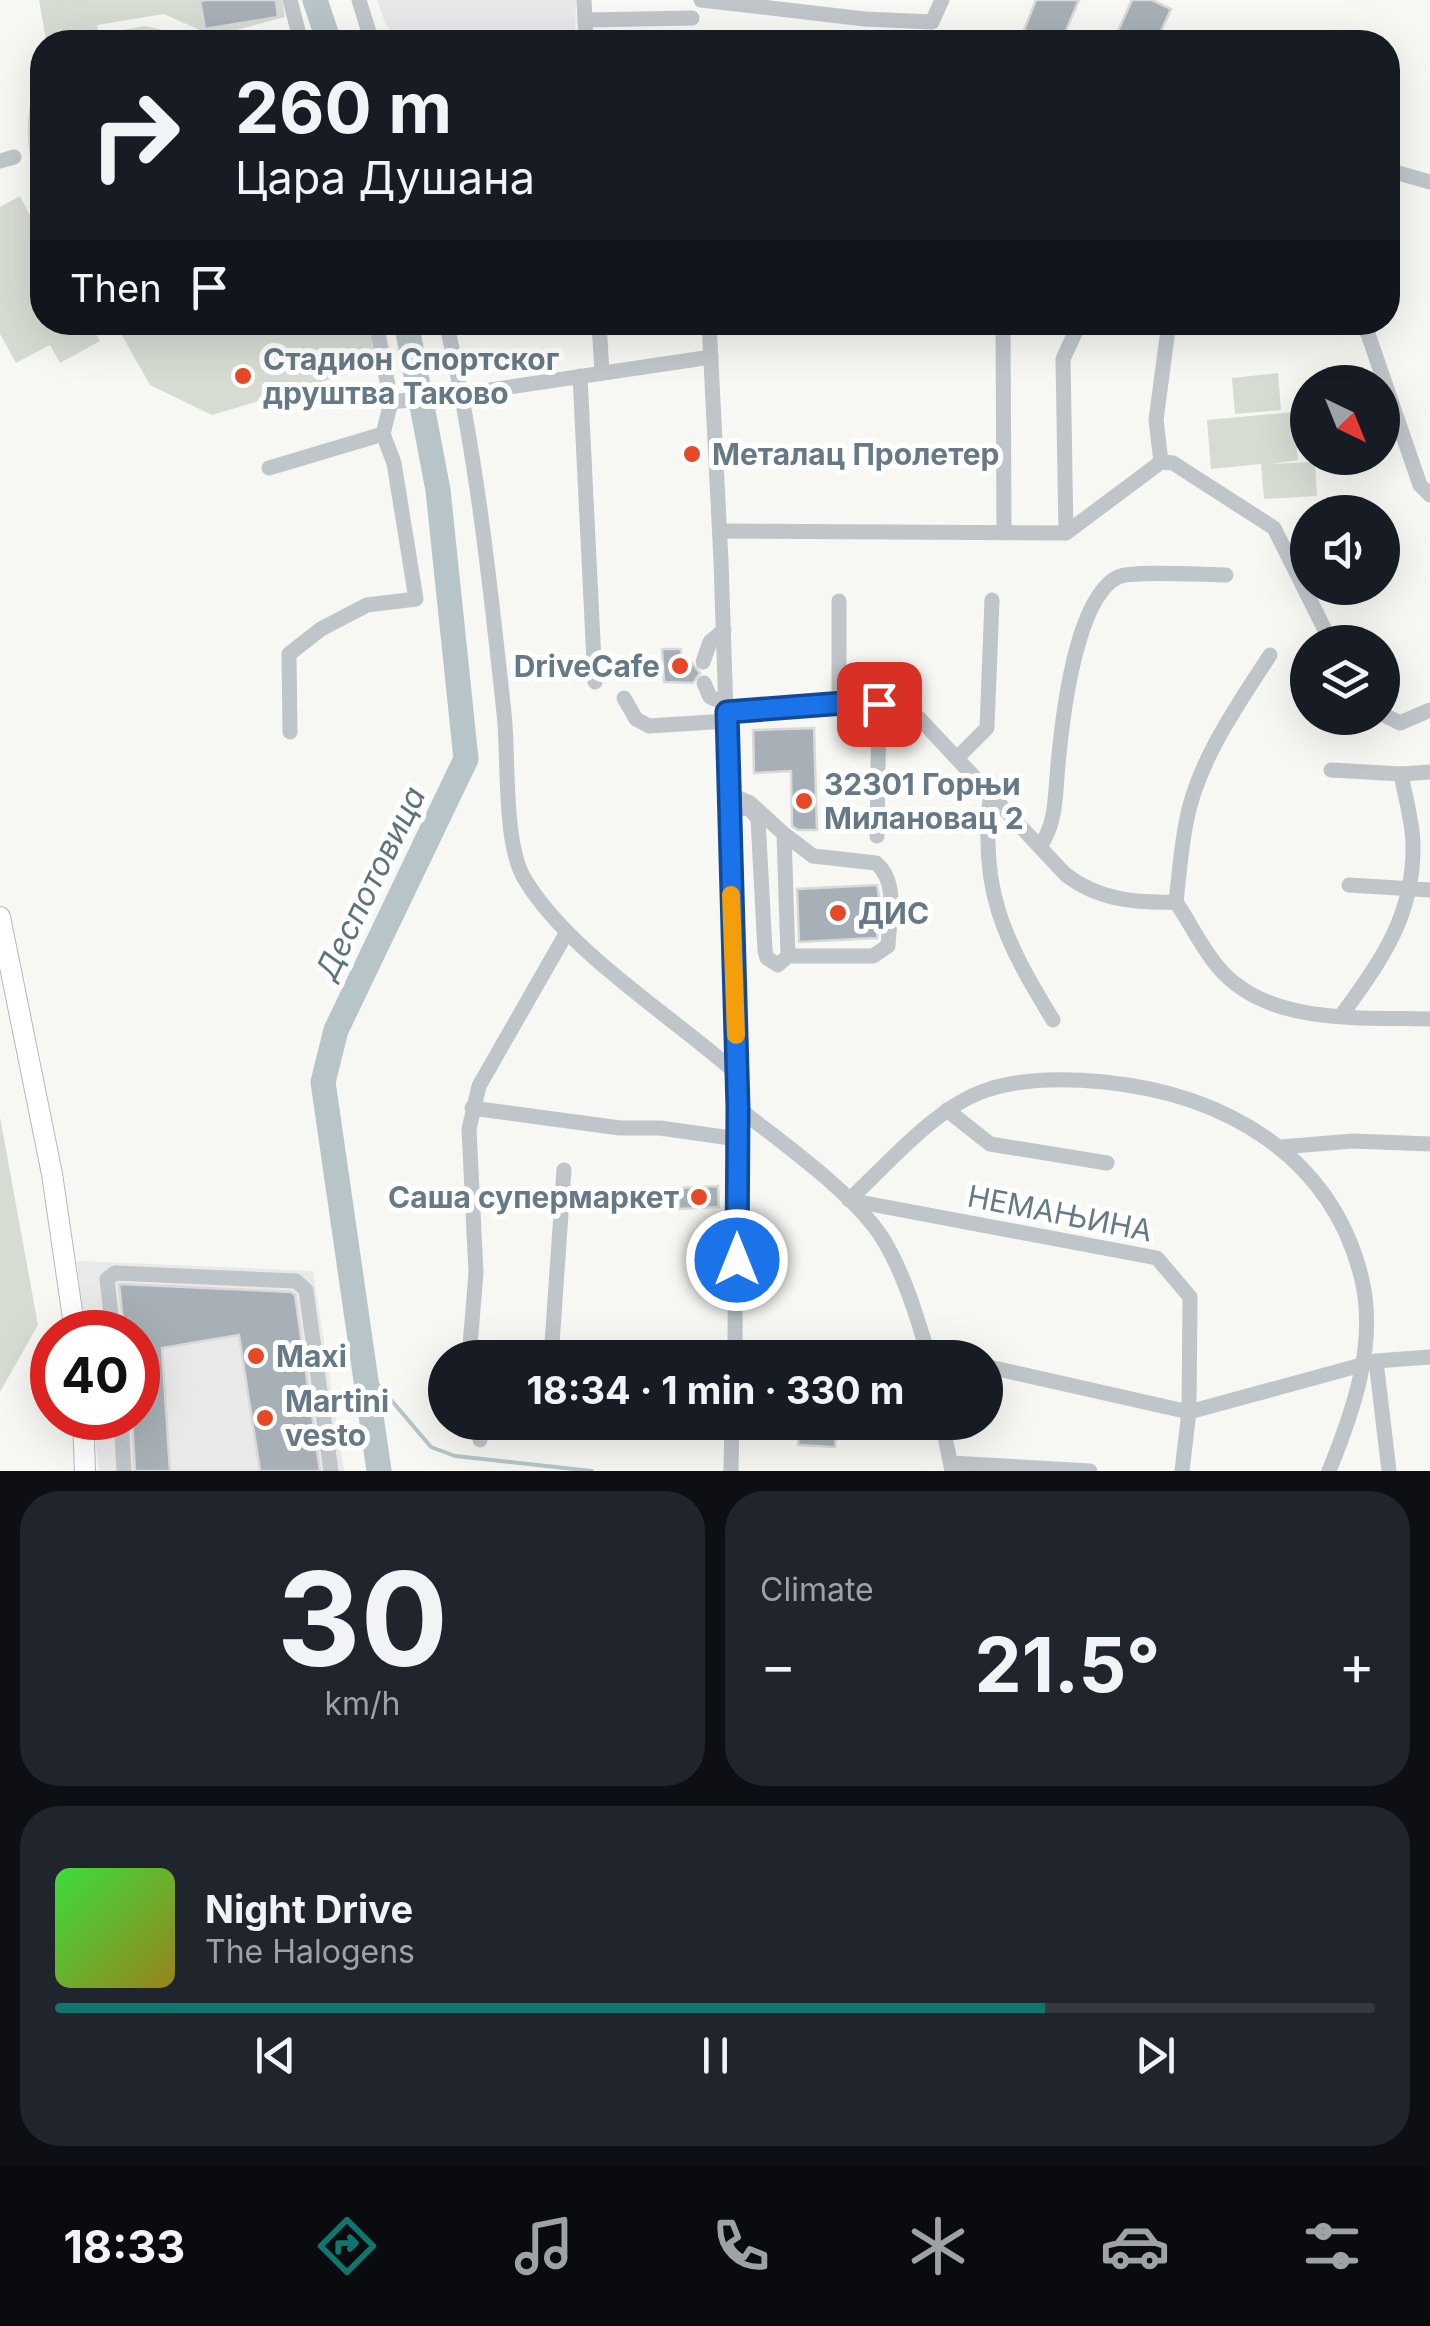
<!DOCTYPE html>
<html lang="en">
<head>
<meta charset="utf-8">
<style>
	:root { --surface:#171b24; --page:#20242c; --text:#f1f3f6; --muted:#9ea1a6; --line:#363941; --accent:#0f766e }
	body { margin:0; font-family:Inter,sans-serif; background:var(--page); color:var(--text); height:100vh; display:flex; flex-direction:column; font-size:38px; white-space:nowrap }
	* { box-sizing:border-box; margin:0 }
	p { font-size:32px; color:var(--muted) }
	.icon { flex:none; width:55px; height:55px; fill:none; stroke:currentColor; stroke-width:2; stroke-linecap:round; stroke-linejoin:round }
	.map { position:relative; height:1471px; overflow:hidden }
	.details { display:flex; flex-direction:column; gap:20px; padding:20px; background:#0d0f14; flex:1 }
	.details>* { flex:none }
	.hud { position:absolute; left:30px; top:30px; width:1370px; height:305px; border-radius:40px; box-shadow:0 10px 40px #0002; background:#171b24; color:var(--text); overflow:hidden }
	.needle { width:65px; rotate:137deg }
	.tools { position:absolute; left:1290px; top:365px; display:grid; gap:20px }
	.tools a { display:grid; place-items:center; width:110px; height:110px; border-radius:50%; background:var(--surface); box-shadow:0 10px 40px #0002; font-size:50px }
	.speed { position:absolute; left:30px; top:1310px; display:flex; gap:20px; font-size:50px; font-weight:700; text-align:center }
	.speed>* { display:grid; place-content:center; width:130px; height:130px; border-radius:50%; background:var(--surface); box-shadow:0 10px 40px #0002; line-height:1 }
	.speed .limit { border:15px solid #d22; background:#fff; color:#111 }
	.pin { position:absolute; display:grid; place-items:center; width:85px; height:85px; color:#fff; margin:-42px; border-radius:20px; box-shadow:0 5px 15px #0006 }
	.me { position:absolute; width:110px; margin:-55px; rotate:0deg; stroke-linejoin:round; filter:drop-shadow(0 0 8px #0008) }
	.turn { display:flex; align-items:center; gap:35px; height:210px; padding:0 40px; font-size:45px }
	.turn .icon { width:130px; height:130px; stroke-width:2.5 }
	.turn b { display:block; font-size:70px; line-height:85px }
	.then { display:flex; align-items:center; height:95px; padding:0 40px; background:#0003; gap:20px; font-size:38px }
	.big { font-size:75px; font-weight:700; line-height:1.1 }
	.details .tile { flex:1; display:flex; flex-direction:column; justify-content:center; gap:15px; min-width:0; padding:0 35px; border-radius:40px; background:var(--page) }
	.details .dial { align-items:center; gap:0 }
	.dial b { font-size:130px; line-height:1 }
	.song { display:flex; align-items:center; gap:30px }
	.cover { width:120px; height:120px; border-radius:15px; background:linear-gradient(135deg,hsl(120 70% 55%),hsl(50 70% 35%)) }
	.played { height:10px; border-radius:5px; background:linear-gradient(90deg,var(--accent) 75%,var(--line) 75%) }
	.keys { display:flex; justify-content:space-around; direction:ltr }
	.heat { display:flex; justify-content:space-between; align-items:center; font-size:55px; direction:ltr }
	.details .tiles { flex:1; display:grid; gap:20px; grid-template-columns:1fr 1fr }
	.tile:last-child { grid-column:span 2 }
	.trip { position:absolute; left:428px; top:1340px; width:575px; height:100px; border-radius:50px; background:var(--surface); box-shadow:0 10px 40px #0002; font-weight:700; line-height:100px; text-align:center }
	.menu { display:flex; height:160px; justify-content:space-around; align-items:center; background:#090b0e; color:var(--muted) }
	.menu .icon { width:70px; height:70px }
	.menu .selected { color:var(--accent) }
	.menu b { font-size:45px; color:var(--text) }
	.map>svg:first-child { display:block }
	.built { fill:#e8e9e8 }
	.green { fill:#d7dcd3 }
	.lines { fill:none; stroke-linecap:round; stroke-linejoin:round }
	.stream { stroke:#b7c5c8; stroke-width:4 }
	.river { stroke:#b7c5c8; stroke-width:25 }
	.building { fill:#a7b0b6; stroke:#d9d9d7; stroke-width:2.5 }
	.major-casing { stroke:#b4b9bd; stroke-width:22 }
	.minor { stroke:#c0c5c9; stroke-width:15 }
	.major { stroke:#fff; stroke-width:20 }
	.route-casing { stroke:#114b97; stroke-width:25 }
	.route { stroke:#1a73e8; stroke-width:18 }
	.slow { stroke:#f59e0b; stroke-width:18 }
	.poi-dot { fill:#e64926; stroke:#fff; stroke-width:4 }
	.labels { text-anchor:middle; dominant-baseline:central; stroke-width:10; stroke-linejoin:round; paint-order:stroke }
	.poi-label { font-size:30px; font-weight:bold; fill:#667986; stroke:#fff; text-anchor:start }
	.street-label { font-size:30px; fill:#667986; stroke:#fff }
	.water-label { font-size:32px; font-style:italic; fill:#5d747b; stroke:#fff }
</style>
</head>
<body>
<div class="map">
<svg width="1430" height="1471" viewBox="0 0 1430 1471">
	<rect width="100%" height="100%" fill="#f7f7f4"/>
	<g class="built">
		<path d="M 377,0 L 576,0 L 575,36 L 519,42 L 399,42 L 386,25 Z"/>
		<path d="M 77,1261 L 313,1271 L 344,1471 L 99,1471 L 93,1418 L 138,1418 L 138,1332 L 84,1332 Z"/>
	</g>
	<g class="green">
		<path d="M 39,0 L 282,0 L 285,17 L 213,36 L 164,14 L 97,25 L 98,31 L 46,40 Z"/>
		<path d="M 145,26 L 214,42 L 65,42 L 67,40 Z"/>
		<path d="M 42,73 L 42,192 C 24,159 22,105 42,73 Z"/>
		<path d="M 20,196 L 42,238 L 42,322 L 90,323 L 100,341 L 60,363 L 50,345 L 16,363 L 0,334 L 0,207 Z"/>
		<path d="M 115,323 L 370,323 L 374,366 L 212,415 L 150,385 Z"/>
		<path d="M 1278,373 L 1281,410 L 1235,414 L 1232,378 Z"/>
		<path d="M 1293,412 L 1298,460 L 1271,464 L 1315,462 L 1317,496 L 1264,499 L 1261,464 L 1211,469 L 1207,420 Z"/>
		<path d="M 0,1117 L 38,1325 L 0,1392 Z"/>
	</g>
	<g class="lines">
		<path class="stream" d="M 364,1368 L 431,1447 L 455,1456 L 592,1471"/>
		<g class="river">
			<path d="M 315,0 L 329,42"/>
			<path d="M 379,1471 L 323,1082 L 336,1030 L 466,759 L 438,490 L 406,322"/>
		</g>
	</g>
	<g class="building">
		<path d="M 206,0 L 276,0 L 278,17 L 205,29 L 200,1 Z"/>
		<path d="M 1036,0 L 1079,0 L 1061,42 L 1053,42 L 1024,30 Z"/>
		<path d="M 1132,0 L 1152,0 L 1171,9 L 1156,42 L 1113,42 Z"/>
		<path d="M 662,649 L 681,649 L 681,663 L 692,663 L 700,673 L 693,683 L 664,682 Z"/>
		<path d="M 814,728 L 817,830 L 798,830 L 792,826 L 791,771 L 754,773 L 753,730 Z"/>
		<path d="M 877,885 L 880,902 L 877,938 L 799,942 L 797,889 Z"/>
		<path d="M 718,1186 L 719,1207 L 679,1209 L 679,1188 Z"/>
		<path d="M 119,1284 L 291,1292 L 295,1295 L 320,1471 L 260,1471 L 239,1335 L 162,1348 L 170,1471 L 135,1471 L 132,1418 L 138,1418 L 138,1332 L 124,1332 Z"/>
		<path d="M 799,1422 L 837,1422 L 835,1447 L 798,1445 Z"/>
	</g>
	<g class="lines">
		<defs>
			<g id="major">
				<path d="M 0,917 L 52,1174 L 75,1332"/>
				<path d="M 83,1418 L 85,1471"/>
			</g>
		</defs>
		<use href="#major" class="major-casing"/>
		<g class="minor">
			<path d="M 290,0 L 301,42"/>
			<path d="M 359,0 L 372,42"/>
			<path d="M 584,0 L 586,42"/>
			<path d="M 701,0 L 865,19 L 932,22 L 942,0"/>
			<path d="M 585,20 L 692,18"/>
			<path d="M 693,38 L 739,42"/>
			<path d="M 0,161 L 14,157"/>
			<path d="M 1388,170 L 1430,182"/>
			<path d="M 446,322 C 476,450 490,583 504,713 C 509,757 503,842 524,878 C 568,952 671,1015 736,1073"/>
			<path d="M 599,322 L 602,373"/>
			<path d="M 709,322 L 721,561 L 736,1017 L 735,1358"/>
			<path d="M 1003,322 L 1004,532"/>
			<path d="M 1359,322 L 1368,334 L 1420,485 L 1430,495"/>
			<path d="M 580,376 L 595,682"/>
			<path d="M 391,402 L 463,394 L 711,357"/>
			<path d="M 1161,462 L 1156,420 L 1169,322"/>
			<path d="M 269,468 L 383,434"/>
			<path d="M 720,531 L 1066,533 L 1161,462 L 1173,463 L 1274,528 L 1331,642"/>
			<path d="M 1066,533 L 1063,359 L 1080,322"/>
			<path d="M 703,662 L 710,642 L 724,630"/>
			<path d="M 704,683 L 710,697 L 727,704"/>
			<path d="M 624,698 L 636,719 L 649,726 L 727,721"/>
			<path d="M 839,704 L 839,601"/>
			<path d="M 727,712 L 857,702 L 879,704 L 919,718 L 1065,874 C 1098,900 1135,903 1176,902 C 1190,923 1202,948 1218,967 C 1267,1026 1361,1017 1430,1019"/>
			<path d="M 1382,714 L 1400,723 L 1430,710"/>
			<path d="M 290,732 L 289,654 L 321,629 L 367,605 L 416,599 L 394,463 L 383,434 L 391,402 L 376,322"/>
			<path d="M 958,757 L 987,728 L 992,600"/>
			<path d="M 1331,770 L 1401,774 L 1430,772"/>
			<path d="M 991,792 C 978,888 1004,940 1053,1020"/>
			<path d="M 729,794 L 750,803 L 784,834 L 788,956 L 778,965 L 767,958 L 765,951 L 758,819 L 750,809 L 730,807"/>
			<path d="M 784,834 L 813,856 L 876,863 C 899,882 889,920 888,946 L 873,956 L 788,956"/>
			<path d="M 877,836 L 879,704"/>
			<path d="M 1040,846 C 1057,823 1055,793 1058,765 C 1062,721 1075,598 1118,577 C 1133,570 1205,575 1226,575"/>
			<path d="M 1349,885 L 1430,890"/>
			<path d="M 1176,902 C 1179,876 1181,849 1186,823 C 1197,762 1237,706 1270,655"/>
			<path d="M 1341,1016 C 1381,961 1414,916 1413,845 C 1413,822 1405,797 1401,774"/>
			<path d="M 472,1108 L 620,1128 L 660,1128 L 738,1139"/>
			<path d="M 738,1108 C 781,1142 851,1191 881,1236 C 903,1270 918,1319 929,1358"/>
			<path d="M 947,1110 L 990,1144 L 1107,1163"/>
			<path d="M 1281,1147 L 1353,1141 L 1430,1144"/>
			<path d="M 849,1200 C 887,1165 935,1108 984,1091 C 1021,1078 1065,1078 1104,1082 C 1223,1094 1332,1154 1362,1280 C 1377,1344 1353,1412 1329,1471"/>
			<path d="M 849,1200 L 1157,1258 L 1190,1297 L 1189,1412 L 1182,1471"/>
			<path d="M 113,1332 L 107,1279 L 115,1273 L 296,1281 L 306,1290 L 331,1471"/>
			<path d="M 928,1353 L 949,1358"/>
			<path d="M 469,1358 L 476,1273 L 469,1129 L 479,1086 L 567,932"/>
			<path d="M 551,1358 L 564,1170"/>
			<path d="M 1376,1361 L 1430,1357"/>
			<path d="M 985,1366 L 1189,1412 L 1376,1361 L 1389,1471"/>
			<path d="M 121,1418 L 124,1471"/>
			<path d="M 478,1422 L 480,1440"/>
			<path d="M 942,1422 L 952,1471"/>
			<path d="M 951,1463 L 1090,1471"/>
			<path d="M 731,1471 L 732,1422"/>
		</g>
		<use href="#major" class="major"/>
	</g>
	<g class="lines">
		<defs>
			<path id="route" d="M 737,1260 L 738,1108 L 727,712 L 857,702 L 879,704"/>
		</defs>
		<use href="#route" class="route-casing"/>
		<use href="#route" class="route"/>
		<path class="slow" d="M 731,895 L 736,1035"/>
	</g>
	<g class="poi-dot">
		<circle cx="243" cy="376" r="10"/>
		<circle cx="692" cy="454" r="10"/>
		<circle cx="680" cy="666" r="10"/>
		<circle cx="804" cy="801" r="10"/>
		<circle cx="838" cy="913" r="10"/>
		<circle cx="699" cy="1197" r="10"/>
		<circle cx="256" cy="1356" r="10"/>
		<circle cx="265" cy="1418" r="10"/>
	</g>
	<g class="labels">
		<g class="poi-label">
			<text x="263" y="359">Стадион Спортског<tspan x="263" dy="34">друштва Таково</tspan></text>
			<text x="712" y="454">Металац Пролетер</text>
			<text x="660" y="666" text-anchor="end">DriveCafe</text>
			<text x="824" y="784">32301 Горњи<tspan x="824" dy="34">Милановац 2</tspan></text>
			<text x="858" y="913">ДИС</text>
			<text x="679" y="1197" text-anchor="end">Саша супермаркет</text>
			<text x="276" y="1356">Maxi</text>
			<text x="285" y="1401">Martini<tspan x="285" dy="34">vesto</tspan></text>
		</g>
		<g class="street-label">
			<text transform="translate(1060 1213) rotate(11)">НЕМАЊИНА</text>
		</g>
		<g class="water-label">
			<text transform="translate(370 883) rotate(-64)">Деспотовица</text>
		</g>
	</g>
</svg>
<div class="tools">
<a><svg class="needle" viewBox="-14 -14 28 28"><path d="M0-13l5 13h-10z" fill="#e53935"/><path d="M0 13l5-13h-10z" fill="#9ea1a6"/></svg></a>
<a><svg class="icon" aria-label="sound" viewBox="0 0 24 24"><path d="M4 9h4l5-4v14l-5-4H4zM17 9q2 3 0 6"/></svg></a>
<a><svg class="icon" aria-label="layers" viewBox="0 0 24 24"><path d="M12 4l9 5-9 5-9-5zM3 14l9 5 9-5"/></svg></a>
</div>
<div class="speed"><div class="limit">40</div></div>
<div class="pin" style="left:879px;top:704px;background:#d93025"><svg class="icon" aria-label="arrive" viewBox="0 0 24 24"><path d="M6 21V4h12l-3 4 3 4H6"/></svg></div>
<svg class="me" style="left:737px;top:1260px" viewBox="-20 -20 40 40"><circle r="17" fill="#1a73e8" stroke="#fff" stroke-width="3"/><path d="M0-11L8 9 0 5-8 9z" fill="#fff"/></svg>
<div class="trip">18:34 · 1 min · 330 m</div>
<div class="hud">
<div class="turn"><svg class="icon" aria-label="right" viewBox="0 0 24 24"><path d="M7 20v-9h11M14 6l5 5-5 5"/></svg><div><b>260 m</b>Цара Душана</div></div>
<div class="then">Then<svg class="icon" aria-label="arrive" viewBox="0 0 24 24"><path d="M6 21V4h12l-3 4 3 4H6"/></svg></div>
</div>
</div>
<section class="details">
<div class="tiles">
<div class="tile dial"><b>30</b><p>km/h</p></div>
<div class="tile"><p>Climate</p>
<div class="heat"><a>−</a><b class="big">21.5°</b><a>+</a></div>
</div>
<div class="tile">
<div class="song"><i class="cover"></i><div><b>Night Drive</b><p>The Halogens</p></div></div>
<div class="played"></div>
<div class="keys"><svg class="icon" aria-label="previous" viewBox="0 0 24 24"><path d="M18 5L8 12l10 7zM5 5v14"/></svg><svg class="icon" aria-label="pause" viewBox="0 0 24 24"><path d="M8 5v14M16 5v14"/></svg><svg class="icon" aria-label="next" viewBox="0 0 24 24"><path d="M6 5l10 7-10 7zM19 5v14"/></svg></div>
</div>
</div>
</section>
<nav class="menu">
<b>18:33</b>
<svg class="icon selected" aria-label="directions" viewBox="0 0 24 24"><path d="M12 3l9 9-9 9-9-9zM9 14v-3h6M13 9l2 2-2 2"/></svg>
<svg class="icon" aria-label="music" viewBox="0 0 24 24"><path d="M9 18V5l10-2v13"/><circle cx="6" cy="18" r="3"/><circle cx="16" cy="16" r="3"/></svg>
<svg class="icon" aria-label="phone" viewBox="0 0 24 24"><path d="M5 4h4l2 5-3 2q2 4 5 5l2-3 5 2v4C11 20 4 13 5 4z"/></svg>
<svg class="icon" aria-label="climate" viewBox="0 0 24 24"><path d="M12 3v18M4 7l16 10M4 17L20 7"/></svg>
<svg class="icon" aria-label="car" viewBox="0 0 24 24"><path d="M5 17H2v-5l4-1 3-4h7l3 4 3 1v5h-3M9 17h6M6 11h13"/><circle cx="7" cy="17" r="2"/><circle cx="17" cy="17" r="2"/></svg>
<svg class="icon" aria-label="filters" viewBox="0 0 24 24"><path d="M4 7h16M4 17h16"/><circle cx="9" cy="7" r="2"/><circle cx="15" cy="17" r="2"/></svg>
</nav>
</body>
</html>
